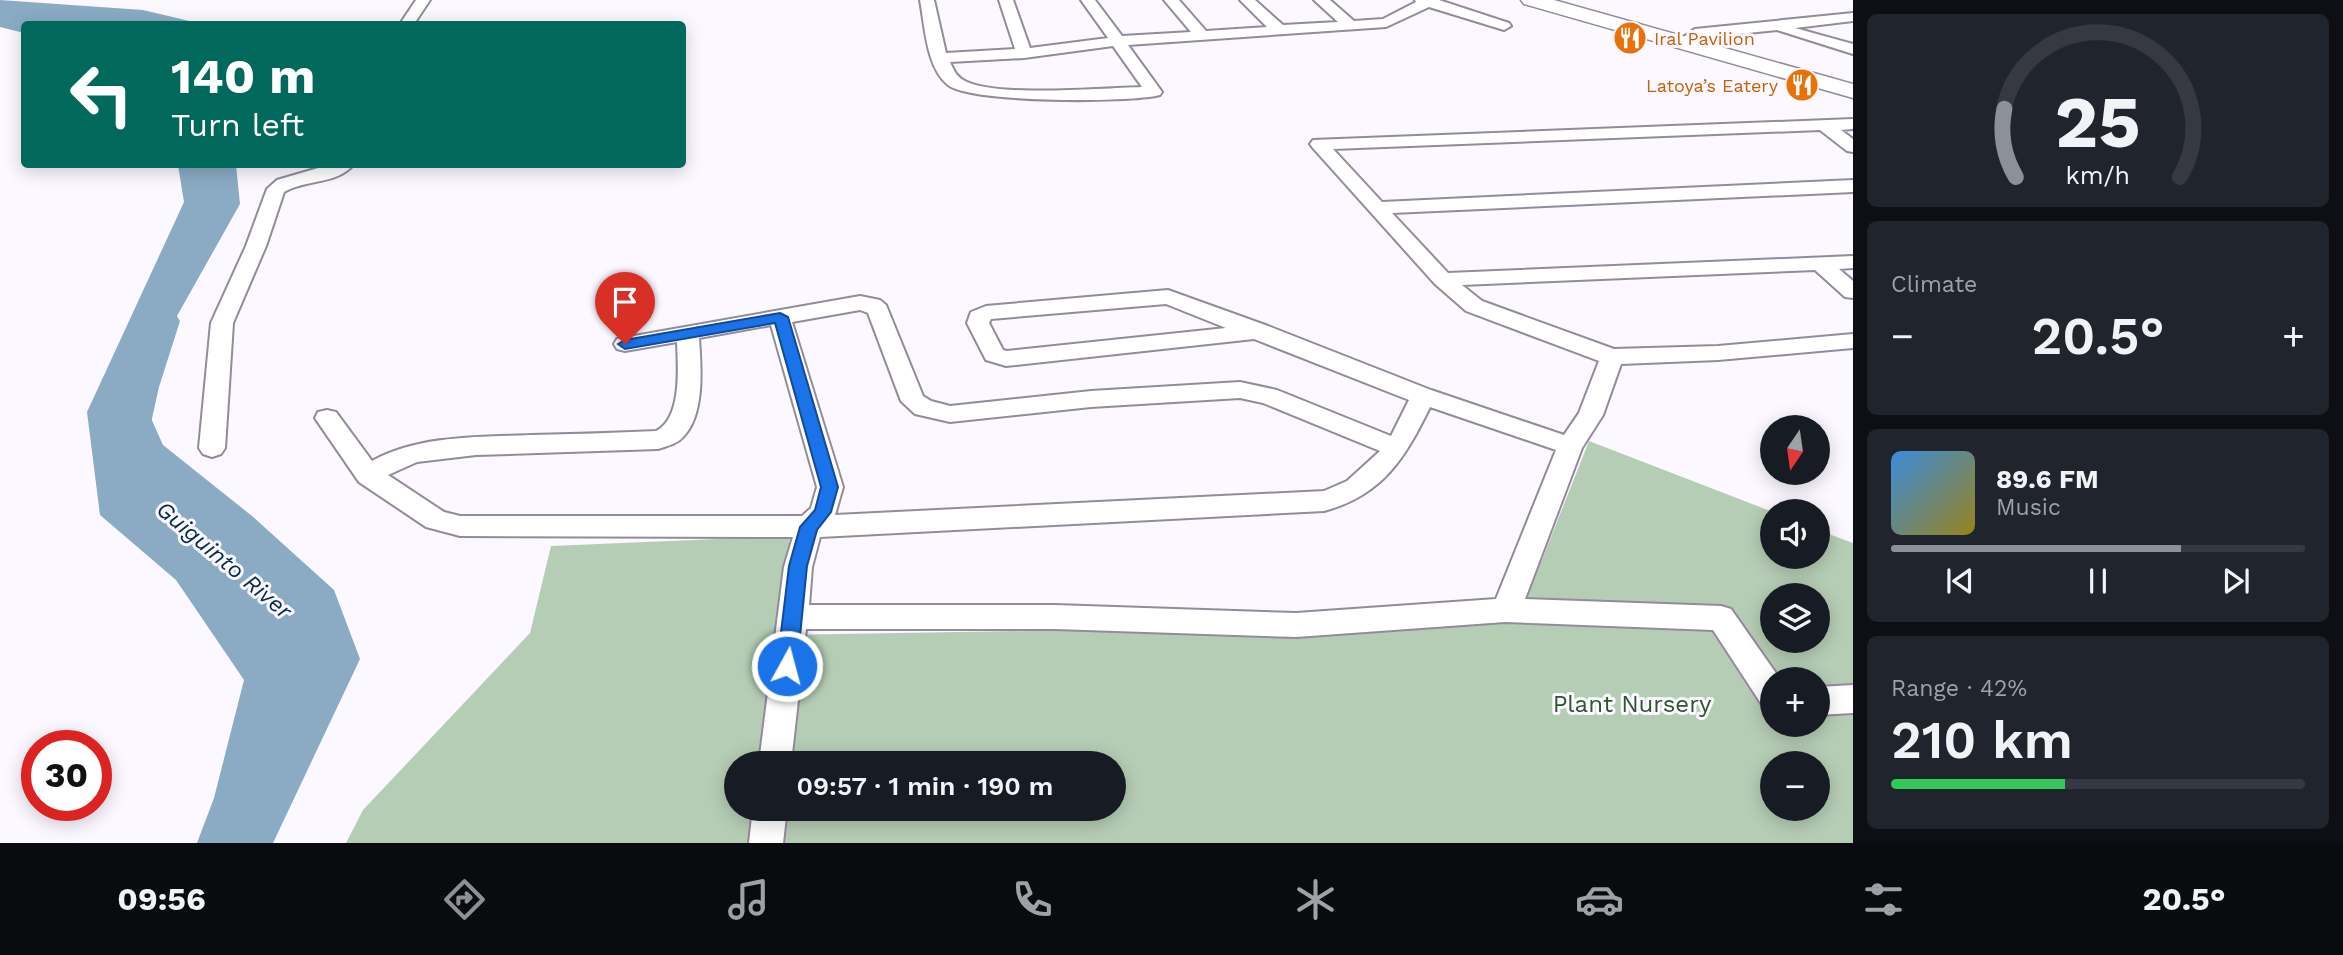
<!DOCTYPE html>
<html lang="en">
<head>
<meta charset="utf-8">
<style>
	:root { --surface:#171b24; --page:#20242c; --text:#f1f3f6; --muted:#9ea1a6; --line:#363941; --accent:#8c9099 }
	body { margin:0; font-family:"Work Sans",sans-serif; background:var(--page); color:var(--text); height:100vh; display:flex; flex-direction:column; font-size:26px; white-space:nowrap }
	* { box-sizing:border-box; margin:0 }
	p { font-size:23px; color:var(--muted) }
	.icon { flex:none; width:38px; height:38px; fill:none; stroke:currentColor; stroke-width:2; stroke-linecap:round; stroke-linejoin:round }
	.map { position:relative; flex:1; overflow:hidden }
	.details { display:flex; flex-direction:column; gap:14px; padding:14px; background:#0d0f14; width:490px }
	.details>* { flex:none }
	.hud { position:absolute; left:21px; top:21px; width:665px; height:147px; border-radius:7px; box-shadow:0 4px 18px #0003; background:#00695c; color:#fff; overflow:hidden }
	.needle { width:46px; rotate:193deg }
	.controls { position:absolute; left:1760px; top:415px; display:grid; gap:14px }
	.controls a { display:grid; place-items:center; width:70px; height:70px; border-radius:50%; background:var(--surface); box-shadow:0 4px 18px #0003; font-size:35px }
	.speed { position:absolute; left:21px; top:730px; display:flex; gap:14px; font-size:35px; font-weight:700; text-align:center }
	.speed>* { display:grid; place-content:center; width:91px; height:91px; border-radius:50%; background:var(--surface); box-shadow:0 4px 18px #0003; line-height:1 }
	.speed .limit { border:10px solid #d22; background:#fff; color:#111 }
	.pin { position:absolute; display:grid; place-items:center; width:60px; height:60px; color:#fff; margin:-72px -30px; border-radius:50% 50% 50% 0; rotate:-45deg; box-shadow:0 0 7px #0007 }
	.pin .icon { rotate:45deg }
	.me { position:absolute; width:77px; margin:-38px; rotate:7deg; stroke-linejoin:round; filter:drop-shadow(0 0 5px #0008) }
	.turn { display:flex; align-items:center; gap:24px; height:147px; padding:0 35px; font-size:32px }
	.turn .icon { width:91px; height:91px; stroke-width:2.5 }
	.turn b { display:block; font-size:49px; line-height:60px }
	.big { font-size:52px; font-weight:600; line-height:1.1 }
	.details .card { flex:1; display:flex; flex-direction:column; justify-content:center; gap:10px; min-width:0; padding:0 24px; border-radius:10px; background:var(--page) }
	.details .dial { align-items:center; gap:0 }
	.dial svg { height:182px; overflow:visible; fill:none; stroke:var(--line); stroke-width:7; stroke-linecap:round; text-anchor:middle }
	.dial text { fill:var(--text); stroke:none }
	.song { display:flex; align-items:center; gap:21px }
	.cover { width:84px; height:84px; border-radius:10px; background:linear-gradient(135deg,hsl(210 70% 55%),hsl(50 70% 35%)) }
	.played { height:7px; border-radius:4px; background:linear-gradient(90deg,var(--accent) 70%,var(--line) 70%) }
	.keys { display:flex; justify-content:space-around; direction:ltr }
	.heat { display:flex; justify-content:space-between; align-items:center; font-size:38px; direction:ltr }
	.charge { height:10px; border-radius:5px; background:linear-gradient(90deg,#34c759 42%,var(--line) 0) }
	.trip { position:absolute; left:724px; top:751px; width:402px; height:70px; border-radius:35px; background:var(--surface); box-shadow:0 4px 18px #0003; font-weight:600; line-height:70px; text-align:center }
	.tab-bar { display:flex; height:112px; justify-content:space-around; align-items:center; background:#090b0e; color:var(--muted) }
	.tab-bar .icon { width:49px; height:49px }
	.tab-bar .selected { color:var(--accent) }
	.tab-bar b { font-size:32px; color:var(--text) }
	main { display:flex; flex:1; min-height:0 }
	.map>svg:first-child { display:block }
	.green { fill:#b6cdb5; fill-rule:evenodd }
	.water { fill:#8babc5 }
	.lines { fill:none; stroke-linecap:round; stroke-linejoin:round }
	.river { fill:#8babc5; fill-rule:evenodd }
	.minor-casing { stroke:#938a9b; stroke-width:4 }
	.highway-casing { stroke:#938a9b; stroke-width:3 }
	.minor { fill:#fff; fill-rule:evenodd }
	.highway { fill:#fff; fill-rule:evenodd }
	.route { fill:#1a73e8; stroke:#114b97; stroke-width:2 }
	.labels { text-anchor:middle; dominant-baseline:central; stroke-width:6; stroke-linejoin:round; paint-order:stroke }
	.far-food-label { font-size:18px; fill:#c56008; stroke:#fcf8ff; text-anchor:start }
	.water-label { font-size:23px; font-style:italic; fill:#032c46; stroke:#fcf8ff }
	.near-park-label { font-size:24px; fill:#2c562c; stroke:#fcf8ff }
</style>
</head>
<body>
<main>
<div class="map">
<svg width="1853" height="843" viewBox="0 0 1853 843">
	<rect width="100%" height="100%" fill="#fcf8ff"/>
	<path class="green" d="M 1589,441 L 1773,512 L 1773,556 L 1818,556 L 1818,530 L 1853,543 L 1853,843 L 346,843 L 363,810 L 530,633 L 551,546 L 790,536 L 779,635 L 1517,623 ZM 1773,595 L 1818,595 L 1818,640 L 1773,640 ZM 1773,679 L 1818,679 L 1818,724 L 1773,724 ZM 737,763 L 1115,763 L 1115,808 L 737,808 ZM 1773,763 L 1818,763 L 1818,808 L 1773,808 Z"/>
	<g class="water">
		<path d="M 0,0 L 143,10 L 202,24 L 24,24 L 24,33 L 0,27 Z"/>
		<path d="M 178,165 L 236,165 L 240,204 L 137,387 L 163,445 L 252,516 L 334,590 L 360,659 L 273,843 L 197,843 L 214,798 L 244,680 L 176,580 L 100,515 L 87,412 L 184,202 Z"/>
	</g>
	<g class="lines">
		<path class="river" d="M 163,310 L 175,313 L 180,321 L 159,387 L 147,441 L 141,451 L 127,455 L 113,451 L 107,441 L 121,387 L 146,321 L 151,313 Z"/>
		<defs>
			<g id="minor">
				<path d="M 416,0 L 430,0 L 414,24 L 400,24 Z"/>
				<path d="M 920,0 L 934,0 L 946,53 L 1015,49 L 999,0 L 1013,0 L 1030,48 L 1108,38 L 1081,0 L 1095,0 L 1122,36 L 1191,32 L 1164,0 L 1179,0 L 1206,31 L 1267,27 L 1240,0 L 1255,0 L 1283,25 L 1338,22 L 1314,0 L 1330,0 L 1354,21 L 1383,19 L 1416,2 L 1415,0 L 1439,0 L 1509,23 L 1511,26 L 1504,30 L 1429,7 L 1386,27 L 1128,45 L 1162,92 L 1160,95 C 1129,103 971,103 948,85 C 926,67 925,26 920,0 ZM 1113,46 L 1142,87 C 1102,88 1001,97 967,82 C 957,78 954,71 950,62 L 1024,58 Z"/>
				<path d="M 1853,13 L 1853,21 L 1795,28 L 1853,44 L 1853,54 L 1777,30 L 1699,38 L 1683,48 L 1675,43 L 1695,29 Z"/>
				<path d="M 1853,119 L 1853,129 L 1841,130 L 1853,139 L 1853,152 L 1847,151 L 1820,130 L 1333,149 L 1382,202 L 1853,180 L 1853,192 L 1392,213 L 1448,273 L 1853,256 L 1853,268 L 1839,269 L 1853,281 L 1853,298 L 1845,297 L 1815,270 L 1462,285 L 1482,301 L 1614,349 L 1718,346 L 1853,334 L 1853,348 L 1718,360 L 1621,364 L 1603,415 L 1582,448 L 1525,599 L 1721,606 L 1731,609 L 1780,679 L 1773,679 L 1773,709 L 1762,705 L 1713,630 L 1505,622 L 1296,637 L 1055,629 L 806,629 L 791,763 L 759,763 L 784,567 L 793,537 L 460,536 L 426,527 L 359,482 L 315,418 L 318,412 L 327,410 L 336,412 L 372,461 C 419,435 479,437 531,435 C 573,434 614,433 656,431 C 682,418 678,368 677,342 L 625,351 L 617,349 L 614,344 L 617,339 L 860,296 L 880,300 L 886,305 L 923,396 L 931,401 L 950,406 L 1091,391 L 1240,382 L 1277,390 L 1391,436 L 1409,400 L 1254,339 L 1006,366 L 986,360 L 967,323 L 971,312 L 986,306 L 1168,290 L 1268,326 L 1431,390 L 1564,435 L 1579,413 L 1599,361 L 1466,311 L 1435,284 L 1313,148 L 1310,144 L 1313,140 ZM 1166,304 L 1226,328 L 1007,351 L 1003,350 L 989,323 L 991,319 ZM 860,310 L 868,313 L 901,401 L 915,414 L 950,422 L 1091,407 L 1240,398 L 1263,403 L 1380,451 L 1347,481 L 1324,491 L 835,515 L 843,487 L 792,322 ZM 771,325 L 817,487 L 811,508 L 802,516 L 460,516 L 444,512 L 388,475 L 417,462 L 476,455 L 658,449 C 667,446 677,444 683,437 C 705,415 701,367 699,338 ZM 1430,407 L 1556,450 L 1496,599 L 1296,613 L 1055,605 L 809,605 L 812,567 L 820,537 L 1324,511 C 1383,495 1405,458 1430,407 Z"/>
				<path d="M 332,164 L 354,164 C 337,185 306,179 284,192 L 266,246 L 233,323 L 225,448 L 221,454 L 212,457 L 203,454 L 199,448 L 211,323 L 246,246 L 267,189 L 277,180 Z"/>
				<path d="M 1853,685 L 1853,713 L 1818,715 L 1818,687 Z"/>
				<path d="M 753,808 L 787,808 L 783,843 L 749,843 Z"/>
			</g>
			<path id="highway" d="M 1521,0 L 1554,0 L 1853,84 L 1853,98 L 1524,4 Z"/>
		</defs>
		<use href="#minor" class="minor-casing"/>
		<use href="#highway" class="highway-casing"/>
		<use href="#minor" class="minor"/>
		<use href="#highway" class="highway"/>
	</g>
	<path class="route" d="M 780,313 L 788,317 L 838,487 L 831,512 L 817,530 L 807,566 L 797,666 L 794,672 L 787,674 L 780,672 L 777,666 L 789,566 L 800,527 L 815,510 L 821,487 L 775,323 L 625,349 L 618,344 L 625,340 Z"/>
	<defs>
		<symbol id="restaurant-disc" viewBox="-11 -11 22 22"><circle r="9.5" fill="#e8710a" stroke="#fcf8ff"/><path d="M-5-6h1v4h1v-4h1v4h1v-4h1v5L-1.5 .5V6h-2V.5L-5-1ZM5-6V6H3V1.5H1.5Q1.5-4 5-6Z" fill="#fff"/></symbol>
	</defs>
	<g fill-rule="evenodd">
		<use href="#restaurant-disc" x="1611" y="19" width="38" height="38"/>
		<use href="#restaurant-disc" x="1783" y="66" width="38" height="38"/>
	</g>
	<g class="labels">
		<g class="far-food-label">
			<text x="1654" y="38">Iral Pavilion</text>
			<text x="1778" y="85" text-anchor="end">Latoya’s Eatery</text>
		</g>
		<g class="water-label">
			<text transform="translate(224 560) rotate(40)">Guiguinto River</text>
		</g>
		<g class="near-park-label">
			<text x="1632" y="704">Plant Nursery</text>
		</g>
	</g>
</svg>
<div class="controls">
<a><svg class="needle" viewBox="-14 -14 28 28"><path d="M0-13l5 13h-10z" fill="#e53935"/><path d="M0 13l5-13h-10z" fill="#9ea1a6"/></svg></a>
<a><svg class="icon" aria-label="sound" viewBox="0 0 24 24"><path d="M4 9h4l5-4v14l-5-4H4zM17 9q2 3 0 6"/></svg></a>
<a><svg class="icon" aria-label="layers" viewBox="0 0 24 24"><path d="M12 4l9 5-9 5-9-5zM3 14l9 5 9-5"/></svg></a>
<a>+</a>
<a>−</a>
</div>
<div class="speed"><div class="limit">30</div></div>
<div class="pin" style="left:625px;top:344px;background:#d93025"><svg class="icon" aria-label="arrive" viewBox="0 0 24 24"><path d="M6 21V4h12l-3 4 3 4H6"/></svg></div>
<svg class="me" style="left:787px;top:666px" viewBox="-20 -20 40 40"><circle r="17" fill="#1a73e8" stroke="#fff" stroke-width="3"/><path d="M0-11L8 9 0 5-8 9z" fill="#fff"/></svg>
<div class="trip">09:57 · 1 min · 190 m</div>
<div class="hud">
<div class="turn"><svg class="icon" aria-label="left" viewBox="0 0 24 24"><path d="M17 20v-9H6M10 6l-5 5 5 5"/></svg><div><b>140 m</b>Turn left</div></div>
</div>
</div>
<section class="details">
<div class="card dial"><svg viewBox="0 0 100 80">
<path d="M14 69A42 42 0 1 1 86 69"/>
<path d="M14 69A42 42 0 0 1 9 39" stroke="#8c9099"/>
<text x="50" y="56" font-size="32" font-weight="700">25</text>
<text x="50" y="72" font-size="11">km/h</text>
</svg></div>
<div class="card"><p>Climate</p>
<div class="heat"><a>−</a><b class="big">20.5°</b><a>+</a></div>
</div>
<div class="card">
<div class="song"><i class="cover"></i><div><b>89.6 FM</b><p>Music</p></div></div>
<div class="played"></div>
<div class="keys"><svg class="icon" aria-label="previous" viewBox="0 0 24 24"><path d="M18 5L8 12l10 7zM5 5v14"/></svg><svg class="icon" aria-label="pause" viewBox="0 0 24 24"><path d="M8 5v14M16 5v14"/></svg><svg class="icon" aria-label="next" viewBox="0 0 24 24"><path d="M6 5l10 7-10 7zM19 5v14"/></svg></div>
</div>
<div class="card"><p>Range · 42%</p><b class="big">210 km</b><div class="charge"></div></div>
</section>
</main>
<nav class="tab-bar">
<b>09:56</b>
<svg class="icon selected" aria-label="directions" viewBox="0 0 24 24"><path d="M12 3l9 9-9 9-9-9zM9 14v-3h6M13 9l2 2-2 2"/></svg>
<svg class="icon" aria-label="music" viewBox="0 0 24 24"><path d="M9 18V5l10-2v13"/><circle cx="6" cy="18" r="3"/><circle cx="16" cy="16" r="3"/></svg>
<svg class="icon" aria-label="phone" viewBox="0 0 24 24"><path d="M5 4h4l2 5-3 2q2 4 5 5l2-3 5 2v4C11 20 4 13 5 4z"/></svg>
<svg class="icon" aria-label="climate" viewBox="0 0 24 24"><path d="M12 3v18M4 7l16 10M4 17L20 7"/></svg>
<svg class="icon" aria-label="car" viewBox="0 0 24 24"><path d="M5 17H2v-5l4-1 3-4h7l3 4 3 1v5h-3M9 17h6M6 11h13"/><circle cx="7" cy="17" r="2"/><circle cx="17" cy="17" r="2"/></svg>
<svg class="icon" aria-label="filters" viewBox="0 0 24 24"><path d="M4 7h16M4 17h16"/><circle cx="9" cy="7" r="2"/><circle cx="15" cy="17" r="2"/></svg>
<b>20.5°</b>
</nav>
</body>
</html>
